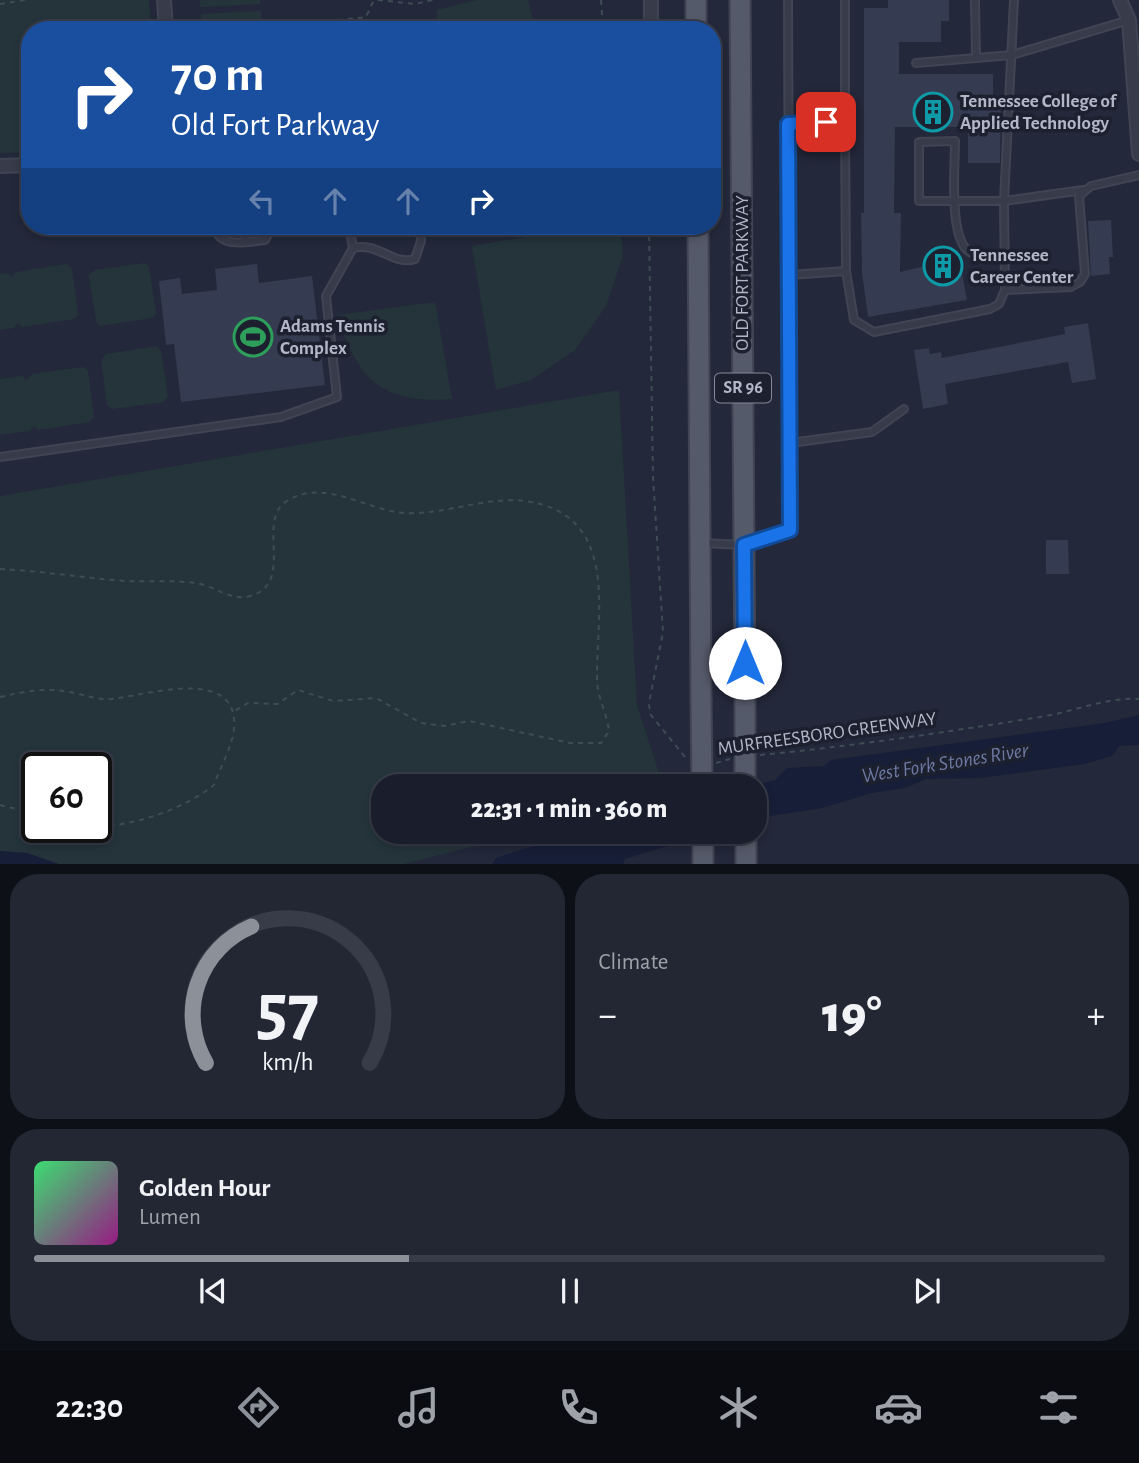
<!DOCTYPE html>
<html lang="en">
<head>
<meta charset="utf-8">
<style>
	:root { --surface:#1a1e2c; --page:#232734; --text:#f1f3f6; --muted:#9fa2a9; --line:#383c48; --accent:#8c9099 }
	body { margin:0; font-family:"Alegreya Sans",sans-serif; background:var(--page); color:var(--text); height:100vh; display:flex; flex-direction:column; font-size:26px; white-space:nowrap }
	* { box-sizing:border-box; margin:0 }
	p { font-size:23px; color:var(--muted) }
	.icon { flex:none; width:38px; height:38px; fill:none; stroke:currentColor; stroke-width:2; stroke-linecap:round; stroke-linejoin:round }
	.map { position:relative; height:864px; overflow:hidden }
	.sheet { display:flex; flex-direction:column; gap:10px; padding:10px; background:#0e1018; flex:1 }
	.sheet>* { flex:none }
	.hud { position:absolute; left:21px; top:21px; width:700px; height:214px; border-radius:28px; box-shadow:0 4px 10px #0003,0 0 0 2px var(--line); background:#1a4fa0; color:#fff; overflow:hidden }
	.speed { position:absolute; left:21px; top:752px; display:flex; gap:14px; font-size:35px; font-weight:700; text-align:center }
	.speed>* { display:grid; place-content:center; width:91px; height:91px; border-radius:50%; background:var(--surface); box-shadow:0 4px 10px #0003,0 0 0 2px var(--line); line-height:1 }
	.speed .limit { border:4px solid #111; border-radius:10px; background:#fff; color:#111 }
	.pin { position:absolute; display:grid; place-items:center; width:60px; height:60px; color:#fff; margin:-30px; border-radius:14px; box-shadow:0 4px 10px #0006 }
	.me { position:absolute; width:77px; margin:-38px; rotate:0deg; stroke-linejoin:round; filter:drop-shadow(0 0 5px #0008) }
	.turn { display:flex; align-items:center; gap:24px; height:147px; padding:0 35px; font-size:32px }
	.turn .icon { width:91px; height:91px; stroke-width:2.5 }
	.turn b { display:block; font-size:49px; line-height:60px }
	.lanes { display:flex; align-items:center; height:66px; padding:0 35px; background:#0003; justify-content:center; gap:35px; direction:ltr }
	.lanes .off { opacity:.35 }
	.big { font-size:52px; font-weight:800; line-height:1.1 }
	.sheet .widget { flex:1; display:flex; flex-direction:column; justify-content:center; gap:10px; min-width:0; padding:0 24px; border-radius:28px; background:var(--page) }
	.sheet .dial { align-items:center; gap:0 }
	.dial svg { height:182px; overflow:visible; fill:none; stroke:var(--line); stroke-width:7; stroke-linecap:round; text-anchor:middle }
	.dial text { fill:var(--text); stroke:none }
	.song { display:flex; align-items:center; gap:21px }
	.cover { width:84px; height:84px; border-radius:10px; background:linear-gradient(135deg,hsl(140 70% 55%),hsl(310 70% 35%)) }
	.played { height:7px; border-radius:4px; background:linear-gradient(90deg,var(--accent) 35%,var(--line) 35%) }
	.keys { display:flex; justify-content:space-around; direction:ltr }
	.heat { display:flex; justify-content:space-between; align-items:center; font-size:38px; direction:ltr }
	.sheet .tiles { flex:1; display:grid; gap:10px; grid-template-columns:1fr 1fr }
	.widget:last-child { grid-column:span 2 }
	.trip { position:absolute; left:371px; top:774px; width:396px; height:70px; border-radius:28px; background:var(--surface); box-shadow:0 4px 10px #0003,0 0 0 2px var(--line); font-weight:800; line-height:70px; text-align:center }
	.tab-bar { display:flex; height:112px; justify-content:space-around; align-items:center; background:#0a0c12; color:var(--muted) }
	.tab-bar .icon { width:49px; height:49px }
	.tab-bar .on { color:var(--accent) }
	.tab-bar b { font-size:32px; color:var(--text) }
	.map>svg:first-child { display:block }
	.green { fill:#25343b; fill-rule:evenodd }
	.water { fill:#171e37 }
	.building { fill:#353b50 }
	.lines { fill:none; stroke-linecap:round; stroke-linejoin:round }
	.lane-casing { stroke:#404453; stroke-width:10 }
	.street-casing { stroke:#404453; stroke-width:16 }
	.primary-casing { stroke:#404453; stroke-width:23 }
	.path { stroke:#3e4d53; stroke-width:2; stroke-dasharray:5 5; stroke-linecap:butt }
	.lane { stroke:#373b4a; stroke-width:6 }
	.street { stroke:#373b4a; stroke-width:12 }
	.primary { stroke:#555a6a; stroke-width:19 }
	.primary-bridge-casing { stroke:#404453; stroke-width:23; stroke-linecap:butt }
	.primary-bridge { stroke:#555a6a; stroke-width:19 }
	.route-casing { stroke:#114b97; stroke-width:18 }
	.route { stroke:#1a73e8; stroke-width:12 }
	.labels { text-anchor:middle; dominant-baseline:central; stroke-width:7; stroke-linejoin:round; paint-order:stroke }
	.shield { fill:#1c202f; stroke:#858999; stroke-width:2 }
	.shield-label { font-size:18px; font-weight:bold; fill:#b2b6c6 }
	.poi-label { font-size:19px; font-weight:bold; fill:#b2b6c6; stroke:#1c202f; text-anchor:start }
	.street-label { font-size:19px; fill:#b2b6c6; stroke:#1c202f }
	.water-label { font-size:21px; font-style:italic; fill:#6d79a3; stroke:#1c202f }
</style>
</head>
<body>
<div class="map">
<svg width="1139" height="865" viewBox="0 0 1139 865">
	<rect width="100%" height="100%" fill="#23283a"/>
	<g class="green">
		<path d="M 0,0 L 149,0 L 151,30 L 30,30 L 30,152 L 0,153 Z"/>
		<path d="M 200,0 L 260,0 L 260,4 L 200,7 Z"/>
		<path d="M 477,0 L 528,0 L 535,30 L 436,30 L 437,10 Z"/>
		<path d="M 261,11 L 262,30 L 201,30 L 201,14 Z"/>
		<path d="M 591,226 L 620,226 L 623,255 L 606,306 L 575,350 L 531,380 L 496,390 L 472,246 Z"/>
		<path d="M 145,263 L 149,267 L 156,313 L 152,318 L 100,326 L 96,321 L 89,276 L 94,270 Z"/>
		<path d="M 67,264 L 72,268 L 78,314 L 74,319 L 22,327 L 18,323 L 14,328 L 0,330 L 0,274 L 7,273 L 11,277 L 16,272 Z"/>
		<path d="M 435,302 L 452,399 C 382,404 357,380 338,315 Z"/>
		<path d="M 157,346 L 161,351 L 168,396 L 164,402 L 112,409 L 107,405 L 101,360 L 106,354 Z"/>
		<path d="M 83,367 L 88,371 L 94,417 L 90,422 L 38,430 L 34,426 L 30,431 L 0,435 L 0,379 L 22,376 L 27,380 L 32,374 Z"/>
		<path d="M 619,390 L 637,705 L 663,786 L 383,786 L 383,831 L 533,831 L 404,864 L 0,865 L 0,496 ZM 37,768 L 96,768 L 96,828 L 37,828 Z"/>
	</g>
	<g class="water">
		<path d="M 1139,715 L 1139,745 L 1119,746 L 1112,756 L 1084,764 L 980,778 L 926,779 L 905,788 L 872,793 L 822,808 L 764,817 L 754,824 L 752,786 L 775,780 L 787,768 L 824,766 L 831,760 L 1105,723 Z"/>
		<path d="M 624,831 L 743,831 L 730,840 C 695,835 659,848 625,859 L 623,864 L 492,865 L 496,858 C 513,853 532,845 549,843 C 572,841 606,841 624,831 Z"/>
		<path d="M 0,851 L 27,853 L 59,864 L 0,864 Z"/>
	</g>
	<g class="building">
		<path d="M 888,0 L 949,0 L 949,21 L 941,21 L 941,42 L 899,42 L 899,74 L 993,74 L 993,97 L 1001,97 L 1000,163 L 968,163 L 968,127 L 895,127 L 894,213 L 901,213 L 900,272 L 959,258 L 967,300 L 868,317 L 862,273 L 861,213 L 864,213 L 864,8 L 888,8 Z"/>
		<path d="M 1111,220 L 1113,257 L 1109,257 L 1110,274 L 1091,276 L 1088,221 Z"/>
		<path d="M 257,264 L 259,283 L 312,276 L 325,385 L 181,402 L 174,344 L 166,345 L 159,281 L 180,278 L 182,294 L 217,290 L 215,269 Z"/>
		<path d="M 1088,323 L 1096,379 L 1072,383 L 1068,362 L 945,384 L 948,404 L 923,409 L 914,350 L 929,348 L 930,354 L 941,352 L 942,358 L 1065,334 L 1064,327 Z"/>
		<path d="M 1046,540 L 1068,540 L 1069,574 L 1046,574 Z"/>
	</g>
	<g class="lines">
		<defs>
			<g id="lane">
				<path d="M 975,0 L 976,58"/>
				<path d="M 1014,0 L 1004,201 L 1083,190"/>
				<path d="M 916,63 L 1012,55 L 1129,20"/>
				<path d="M 845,121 L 846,271"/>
				<path d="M 788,124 L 845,121 L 845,0"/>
				<path d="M 213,226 C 221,249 246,242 265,240 L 273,226"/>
				<path d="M 244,226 L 246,242"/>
				<path d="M 353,248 C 379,242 393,266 415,259 L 421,241 L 420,226"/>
				<path d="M 1005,258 C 993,257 977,259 967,250 C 949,233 955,165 955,141 L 919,142 L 919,201 L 1004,201 L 1005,290"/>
				<path d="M 789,275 L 846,271 L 854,320 L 874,332 L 990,309 L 999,304 L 1005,290 L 1071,287 L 1080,282 L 1085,274 L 1079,196 L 1091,186 L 1139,175"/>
				<path d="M 790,443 L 872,432 L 904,409"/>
				<path d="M 0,457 L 281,417 L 337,397 L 326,296 L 353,248 L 349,226"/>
				<path d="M 702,543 L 744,545 L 790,530 L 788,0"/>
			</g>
			<g id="street">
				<path d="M 164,0 L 166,30"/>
				<path d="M 651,0 L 651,30"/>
				<path d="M 1120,0 L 1129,20 L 1139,154"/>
				<path d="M 0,166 L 30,165"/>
			</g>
			<g id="primary">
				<path d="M 696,0 L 696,30"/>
				<path d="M 740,0 L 745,686"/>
				<path d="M 698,226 L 701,699"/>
				<path d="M 703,831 L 703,865"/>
				<path d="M 746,831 L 746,865"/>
			</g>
		</defs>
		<use href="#lane" class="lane-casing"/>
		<use href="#street" class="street-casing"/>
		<use href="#primary" class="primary-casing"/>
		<g class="path">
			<path d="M 378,0 L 415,4 L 433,0"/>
			<path d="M 601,0 L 603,30"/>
			<path d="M 0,4 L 25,0"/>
			<path d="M 321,30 C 330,17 351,20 366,17 L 374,0"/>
			<path d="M 649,226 L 653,477 L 663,632 L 649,703 L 650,714 L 685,757"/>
			<path d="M 0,569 C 42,571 84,578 126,581 C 149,582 173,580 195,583 C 215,585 230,602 250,596 C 296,584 255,520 287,501 C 324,477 367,511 405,513 C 445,515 486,496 525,501 C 621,514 596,613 597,679 C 597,697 607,713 609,731 L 601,743 L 570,743 L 469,721 L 445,726 L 421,723 L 376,698 L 333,701 L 298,690 L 277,704 L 248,703 L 231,713"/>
			<path d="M 0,697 C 23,692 45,687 69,692 C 83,694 96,700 111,699 C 144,696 240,664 234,729 C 232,747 220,768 214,785 C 182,810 136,825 96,827"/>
			<path d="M 760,755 C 854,746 947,732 1040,717 C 1073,712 1106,697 1139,699"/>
			<path d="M 716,763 L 730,759"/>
			<path d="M 0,805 L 37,814"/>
		</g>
		<use href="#lane" class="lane"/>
		<use href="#street" class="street"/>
		<use href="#primary" class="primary"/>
		<defs>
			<g id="primary-bridge">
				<path d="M 745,686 L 745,786"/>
				<path d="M 701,699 L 702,786"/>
			</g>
		</defs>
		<use href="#primary-bridge" class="primary-bridge-casing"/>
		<use href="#primary-bridge" class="primary-bridge"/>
	</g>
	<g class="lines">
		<defs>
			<path id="route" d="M 745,663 L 744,545 L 790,530 L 788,124 L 826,122"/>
		</defs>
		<use href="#route" class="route-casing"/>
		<use href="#route" class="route"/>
	</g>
	<defs>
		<symbol id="building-ring" viewBox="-11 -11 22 22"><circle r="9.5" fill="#1c202f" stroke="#0f9aa8" stroke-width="1.5"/><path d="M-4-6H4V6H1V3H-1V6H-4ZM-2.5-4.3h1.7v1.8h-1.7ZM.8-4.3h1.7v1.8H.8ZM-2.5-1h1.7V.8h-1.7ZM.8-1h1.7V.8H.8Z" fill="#0f9aa8"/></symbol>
		<symbol id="stadium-ring" viewBox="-11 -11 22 22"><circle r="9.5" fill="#1c202f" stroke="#2e9e5b" stroke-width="1.5"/><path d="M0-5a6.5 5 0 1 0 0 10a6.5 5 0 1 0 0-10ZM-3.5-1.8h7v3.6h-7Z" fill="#2e9e5b"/></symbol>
	</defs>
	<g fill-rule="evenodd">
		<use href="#building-ring" x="911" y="90" width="44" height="44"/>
		<use href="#building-ring" x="921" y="244" width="44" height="44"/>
		<use href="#stadium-ring" x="231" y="315" width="44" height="44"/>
	</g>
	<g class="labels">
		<rect class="shield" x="715" y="373.5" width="56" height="29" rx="5"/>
		<g class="shield-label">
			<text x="743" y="388">SR 96</text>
		</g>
		<g class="poi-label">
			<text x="960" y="101">Tennessee College of<tspan x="960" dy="22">Applied Technology</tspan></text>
			<text x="970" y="255">Tennessee<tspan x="970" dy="22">Career Center</tspan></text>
			<text x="280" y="326">Adams Tennis<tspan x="280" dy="22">Complex</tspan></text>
		</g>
		<g class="street-label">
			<text transform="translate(742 273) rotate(-90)">OLD FORT PARKWAY</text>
			<text transform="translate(827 734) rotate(-8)">MURFREESBORO GREENWAY</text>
		</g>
		<g class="water-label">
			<text transform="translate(945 763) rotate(-9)">West Fork Stones River</text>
		</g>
	</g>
</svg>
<div class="speed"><div class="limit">60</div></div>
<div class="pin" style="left:826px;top:122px;background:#d93025"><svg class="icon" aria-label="arrive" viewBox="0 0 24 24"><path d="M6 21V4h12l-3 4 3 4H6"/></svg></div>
<svg class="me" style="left:745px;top:663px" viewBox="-20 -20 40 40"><circle r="19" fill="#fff"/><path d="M0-13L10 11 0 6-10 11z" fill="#1a73e8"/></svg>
<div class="trip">22:31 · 1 min · 360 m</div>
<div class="hud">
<div class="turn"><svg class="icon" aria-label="right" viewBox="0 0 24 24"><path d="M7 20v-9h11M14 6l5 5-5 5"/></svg><div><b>70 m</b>Old Fort Parkway</div></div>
<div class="lanes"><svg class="icon off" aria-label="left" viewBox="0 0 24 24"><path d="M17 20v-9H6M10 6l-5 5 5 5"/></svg><svg class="icon off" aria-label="ahead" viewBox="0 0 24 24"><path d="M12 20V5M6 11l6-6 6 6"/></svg><svg class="icon off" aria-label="ahead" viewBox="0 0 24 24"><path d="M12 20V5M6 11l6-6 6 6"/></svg><svg class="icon" aria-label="right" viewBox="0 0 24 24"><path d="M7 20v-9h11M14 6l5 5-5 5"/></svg></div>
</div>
</div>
<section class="sheet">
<div class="tiles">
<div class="widget dial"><svg viewBox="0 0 100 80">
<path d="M14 69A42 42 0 1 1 86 69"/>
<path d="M14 69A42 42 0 0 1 34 9" stroke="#8c9099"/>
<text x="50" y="56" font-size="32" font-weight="700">57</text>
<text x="50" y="72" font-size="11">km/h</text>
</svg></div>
<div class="widget"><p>Climate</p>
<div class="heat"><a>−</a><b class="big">19°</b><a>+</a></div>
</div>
<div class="widget">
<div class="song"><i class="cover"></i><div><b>Golden Hour</b><p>Lumen</p></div></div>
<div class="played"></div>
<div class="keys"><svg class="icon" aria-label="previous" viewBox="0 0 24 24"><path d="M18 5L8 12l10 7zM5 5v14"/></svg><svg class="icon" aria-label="pause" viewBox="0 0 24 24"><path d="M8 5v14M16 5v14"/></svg><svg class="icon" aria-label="next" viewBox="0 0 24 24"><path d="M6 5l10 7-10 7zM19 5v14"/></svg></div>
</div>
</div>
</section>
<nav class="tab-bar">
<b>22:30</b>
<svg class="icon on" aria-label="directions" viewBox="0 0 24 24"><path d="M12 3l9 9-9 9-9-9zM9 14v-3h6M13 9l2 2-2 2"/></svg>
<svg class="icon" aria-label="music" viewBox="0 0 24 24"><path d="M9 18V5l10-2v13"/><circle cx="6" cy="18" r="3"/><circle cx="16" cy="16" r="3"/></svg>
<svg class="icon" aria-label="phone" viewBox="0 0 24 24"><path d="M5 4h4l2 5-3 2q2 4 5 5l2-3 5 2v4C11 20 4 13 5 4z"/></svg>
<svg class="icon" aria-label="climate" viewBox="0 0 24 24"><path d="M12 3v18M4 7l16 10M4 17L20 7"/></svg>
<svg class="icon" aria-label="car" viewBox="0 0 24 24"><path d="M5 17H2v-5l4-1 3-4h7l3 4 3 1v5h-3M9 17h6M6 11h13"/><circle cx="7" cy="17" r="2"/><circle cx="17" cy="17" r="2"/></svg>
<svg class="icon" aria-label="filters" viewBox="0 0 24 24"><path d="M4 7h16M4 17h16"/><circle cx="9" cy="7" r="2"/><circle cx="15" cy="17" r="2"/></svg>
</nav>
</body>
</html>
